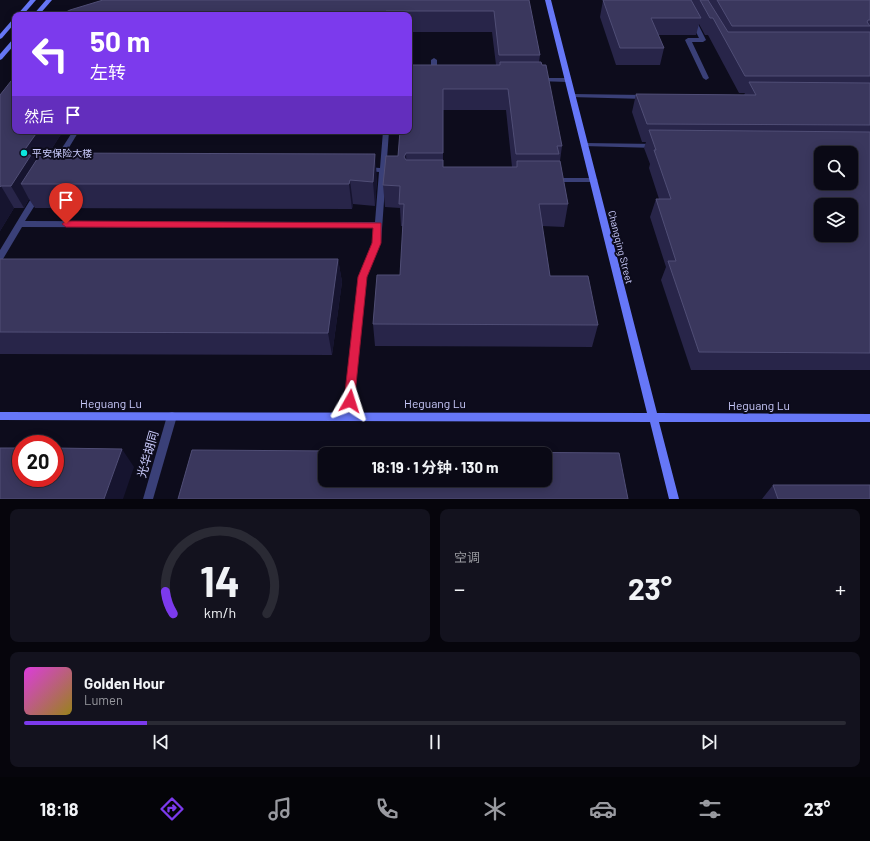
<!DOCTYPE html>
<html lang="zh">
<head>
<meta charset="utf-8">
<style>
	:root { --surface:#0a0915; --page:#13121e; --text:#f1f3f6; --muted:#999aa0; --line:#2a2a34; --accent:#7c3aed }
	body { margin:0; font-family:Barlow,"Noto Sans SC",sans-serif; background:var(--page); color:var(--text); height:100vh; display:flex; flex-direction:column; font-size:15px; white-space:nowrap }
	* { box-sizing:border-box; margin:0 }
	p { font-size:13px; color:var(--muted) }
	.icon { flex:none; width:22px; height:22px; fill:none; stroke:currentColor; stroke-width:2; stroke-linecap:round; stroke-linejoin:round }
	.map { position:relative; height:499px; overflow:hidden }
	.details { display:flex; flex-direction:column; gap:10px; padding:10px; background:#06050c; flex:1 }
	.details>* { flex:none }
	.top-card { position:absolute; left:12px; top:12px; width:400px; height:122px; border-radius:8px; box-shadow:0 2px 10px #0003,0 0 0 1px var(--line); background:#7c3aed; color:#fff; overflow:hidden }
	.controls { position:absolute; left:814px; top:146px; display:grid; gap:8px }
	.controls a { display:grid; place-items:center; width:44px; height:44px; border-radius:8px; background:var(--surface); box-shadow:0 2px 10px #0003,0 0 0 1px var(--line); font-size:20px }
	.speed { position:absolute; left:12px; top:435px; display:flex; gap:8px; font-size:20px; font-weight:700; text-align:center }
	.speed>* { display:grid; place-content:center; width:52px; height:52px; border-radius:50%; background:var(--surface); box-shadow:0 2px 10px #0003,0 0 0 1px var(--line); line-height:1 }
	.speed .limit { border:6px solid #d22; background:#fff; color:#111 }
	.pin { position:absolute; display:grid; place-items:center; width:34px; height:34px; color:#fff; margin:-41px -17px; border-radius:50% 50% 50% 0; rotate:-45deg; box-shadow:0 0 4px #0007 }
	.pin .icon { rotate:45deg }
	.me { position:absolute; width:44px; margin:-22px; rotate:6deg; stroke-linejoin:round; filter:drop-shadow(0 0 3px #0008) }
	.turn { display:flex; align-items:center; gap:14px; height:84px; padding:0 12px; font-size:18px }
	.turn .icon { width:52px; height:52px; stroke-width:2.5 }
	.turn b { display:block; font-size:28px; line-height:34px }
	.then { display:flex; align-items:center; height:38px; padding:0 12px; background:#0003; gap:8px; font-size:15px }
	.big { font-size:30px; font-weight:700; line-height:1.1 }
	.details .tile { flex:1; display:flex; flex-direction:column; justify-content:center; gap:6px; min-width:0; padding:0 14px; border-radius:8px; background:var(--page) }
	.details .dial { align-items:center; gap:0 }
	.dial svg { height:104px; overflow:visible; fill:none; stroke:var(--line); stroke-width:7; stroke-linecap:round; text-anchor:middle }
	.dial text { fill:var(--text); stroke:none }
	.song { display:flex; align-items:center; gap:12px }
	.cover { width:48px; height:48px; border-radius:6px; background:linear-gradient(135deg,hsl(300 70% 55%),hsl(50 70% 35%)) }
	.played { height:4px; border-radius:2px; background:linear-gradient(90deg,var(--accent) 15%,var(--line) 15%) }
	.keys { display:flex; justify-content:space-around; direction:ltr }
	.heat { display:flex; justify-content:space-between; align-items:center; font-size:22px; direction:ltr }
	.details .tiles { flex:1; display:grid; gap:10px; grid-template-columns:1fr 1fr }
	.tile:last-child { grid-column:span 2 }
	.trip { position:absolute; left:318px; top:447px; width:234px; height:40px; border-radius:8px; background:var(--surface); box-shadow:0 2px 10px #0003,0 0 0 1px var(--line); font-weight:700; line-height:40px; text-align:center }
	.dock { display:flex; height:64px; justify-content:space-around; align-items:center; background:#040408; color:var(--muted) }
	.dock .icon { width:28px; height:28px }
	.dock .active { color:var(--accent) }
	.dock b { font-size:18px; color:var(--text) }
	.map>svg:first-child { display:block }
	.lines { fill:none; stroke-linecap:round; stroke-linejoin:round }
	.lane { fill:#3a4078; fill-rule:evenodd }
	.secondary { fill:#6677f7; fill-rule:evenodd }
	.wall { fill:#282549; fill-rule:evenodd }
	.shaded-wall { fill:#16142f }
	.building { fill:#3a375d; stroke:#504e76; fill-rule:evenodd }
	.route { fill:#e11d48; stroke:#92132f }
	.poi-dot { fill:#0ce6dd; stroke:#0d0c1c; stroke-width:1.5 }
	.labels { text-anchor:middle; dominant-baseline:central; stroke-width:4; stroke-linejoin:round; paint-order:stroke }
	.poi-label { font-size:10px; fill:#cacbfc; stroke:#0d0c1c; text-anchor:start }
	.street-label { font-size:10px; fill:#cacbfc; stroke:#0d0c1c }
	.near-street-label { font-size:12px; fill:#cacbfc; stroke:#0d0c1c }
</style>
</head>
<body>
<div class="map">
<svg width="870" height="499" viewBox="0 0 870 499">
	<rect width="100%" height="100%" fill="#0d0c1c"/>
	<g class="lines">
		<g class="lane">
			<path d="M 693,18 L 696,20 L 706,40 L 703,42 L 692,42 L 709,78 L 706,80 L 703,78 L 685,40 L 688,38 L 699,38 L 690,20 Z"/>
			<path d="M 434,58 L 437,60 L 437,76 L 434,78 L 431,76 L 431,60 Z"/>
			<path d="M 539,78 L 568,78 L 571,80 L 568,82 L 537,81 L 537,79 Z"/>
			<path d="M 572,94 L 645,95 L 648,97 L 645,99 L 570,97 L 569,96 Z"/>
			<path d="M 73,131 L 79,131 L 59,164 L 55,164 L 53,162 Z"/>
			<path d="M 383,131 L 389,131 L 381,243 L 366,277 L 353,416 L 351,419 L 348,420 L 345,419 L 343,416 L 358,277 L 373,243 L 374,228 L 22,227 L 3,259 L 0,260 L 0,250 L 35,192 L 38,192 L 42,194 L 25,221 L 375,222 L 379,172 L 366,171 L 362,169 L 366,167 L 380,168 Z"/>
			<path d="M 585,143 L 656,144 L 659,146 L 656,148 L 583,146 L 582,145 L 583,144 Z"/>
			<path d="M 549,178 L 594,178 L 598,180 L 594,182 L 549,182 L 548,180 Z"/>
			<path d="M 172,412 L 175,413 L 177,416 L 153,499 L 143,499 L 167,416 L 169,413 Z"/>
		</g>
		<g class="secondary">
			<path d="M 30,0 L 36,0 L 23,15 L 17,15 Z"/>
			<path d="M 46,0 L 52,0 L 39,15 L 33,15 Z"/>
			<path d="M 545,0 L 551,0 L 657,413 L 870,414 L 870,422 L 659,422 L 679,499 L 669,499 L 650,422 L 0,420 L 0,412 L 647,413 Z"/>
			<path d="M 15,18 L 15,23 L 2,38 L 0,39 L 0,34 L 13,19 Z"/>
			<path d="M 15,38 L 15,44 L 2,59 L 0,60 L 0,54 L 13,39 Z"/>
		</g>
	</g>
	<g class="wall">
		<path d="M 529,0 L 540,55 L 539,62 L 562,146 L 560,161 L 568,204 L 564,227 L 542,226 L 550,276 L 598,325 L 592,347 L 375,346 L 373,324 L 400,275 L 403,226 L 401,226 L 400,208 L 385,207 L 383,185 L 398,156 L 409,65 L 496,65 L 492,32 L 409,32 L 409,15 L 62,15 ZM 443,110 L 506,110 L 512,167 L 443,167 Z"/>
		<path d="M 603,0 L 870,0 L 870,370 L 691,370 L 661,280 L 666,267 L 650,217 L 656,199 L 659,199 L 649,168 L 650,164 L 644,148 L 646,142 L 642,142 L 632,112 L 636,94 L 744,95 L 745,93 L 739,93 L 708,35 L 705,35 L 699,24 L 696,35 L 658,35 L 664,48 L 660,65 L 616,65 L 600,17 Z"/>
		<path d="M 0,95 L 15,131 L 63,131 L 49,153 L 377,178 L 375,206 L 353,204 L 352,209 L 35,208 L 29,199 L 24,208 L 14,208 L 0,231 Z"/>
		<path d="M 0,259 L 338,259 L 342,282 L 332,355 L 0,354 Z"/>
		<path d="M 773,485 L 870,499 L 762,499 Z"/>
	</g>
	<g class="shaded-wall">
		<path d="M 38,131 L 63,131 L 39,169 L 21,184 L 29,199 L 24,208 L 11,186 L 21,155 Z"/>
		<path d="M 406,153 L 407,176 L 404,157 Z"/>
		<path d="M 375,154 L 377,178 L 375,206 L 373,182 Z"/>
		<path d="M 350,180 L 353,204 L 352,209 L 349,184 Z"/>
		<path d="M 1,186 L 14,208 L 0,231 L 0,187 Z"/>
		<path d="M 338,259 L 342,282 L 332,355 L 328,333 Z"/>
		<path d="M 122,449 L 134,467 L 123,499 L 104,499 Z"/>
	</g>
	<g class="building">
		<path d="M 103,0 L 529,0 L 540,55 L 499,55 L 494,11 L 386,11 L 385,15 L 62,15 L 64,13 L 70,10 Z"/>
		<path d="M 603,0 L 691,0 L 701,18 L 651,18 L 664,48 L 620,48 Z"/>
		<path d="M 700,0 L 708,0 L 728,32 L 870,32 L 870,76 L 745,76 L 713,18 L 710,18 Z"/>
		<path d="M 717,0 L 870,0 L 870,20 L 868,20 L 867,22 L 870,26 L 732,26 Z"/>
		<path d="M 500,62 L 541,62 L 542,65 L 546,65 L 562,146 L 557,146 L 559,154 L 516,154 L 508,89 L 443,89 L 443,153 L 406,153 L 404,157 L 406,160 L 443,160 L 443,167 L 517,167 L 517,161 L 560,161 L 568,204 L 539,204 L 550,276 L 588,276 L 598,325 L 373,324 L 377,275 L 400,275 L 404,204 L 399,204 L 400,186 L 383,185 L 386,156 L 398,156 L 400,131 L 409,131 L 409,65 L 500,65 Z"/>
		<path d="M 15,76 L 15,131 L 38,131 L 21,155 L 31,155 L 11,186 L 1,186 L 0,187 L 0,95 Z"/>
		<path d="M 749,82 L 870,83 L 870,125 L 647,124 L 636,94 L 756,95 Z"/>
		<path d="M 649,130 L 870,132 L 870,353 L 699,352 L 668,261 L 676,261 L 656,199 L 671,199 L 654,150 L 656,150 ZM 821,153 L 851,153 L 851,183 L 821,183 ZM 821,205 L 851,205 L 851,235 L 821,235 Z"/>
		<path d="M 41,153 L 375,154 L 373,182 L 350,180 L 349,184 L 21,184 Z"/>
		<path d="M 0,259 L 338,259 L 328,333 L 0,332 Z"/>
		<path d="M 0,448 L 21,448 L 21,478 L 55,478 L 55,448 L 122,449 L 104,499 L 0,499 Z"/>
		<path d="M 192,450 L 619,453 L 628,499 L 178,499 ZM 325,454 L 545,454 L 545,480 L 325,480 Z"/>
		<path d="M 773,485 L 870,485 L 870,499 L 778,499 Z"/>
	</g>
	<path class="route" d="M 66,221 L 381,223 L 381,243 L 367,277 L 354,404 L 350,405 L 346,404 L 344,401 L 358,277 L 372,243 L 373,228 L 66,227 L 62,224 Z"/>
	<circle class="poi-dot" cx="24" cy="153" r="4"/>
	<g class="labels">
		<g class="poi-label">
			<text x="32" y="153">平安保险大楼</text>
		</g>
		<g class="street-label">
			<text transform="translate(621 247) rotate(76)">Changqing Street</text>
		</g>
		<g class="near-street-label">
			<text x="111" y="403">Heguang Lu</text>
			<text x="435" y="403">Heguang Lu</text>
			<text x="759" y="405">Heguang Lu</text>
			<text transform="translate(147 454) rotate(-74)">光华胡同</text>
		</g>
	</g>
</svg>
<div class="controls">
<a><svg class="icon" aria-label="search" viewBox="0 0 24 24"><circle cx="10" cy="10" r="6"/><path d="M15 15l6 6"/></svg></a>
<a><svg class="icon" aria-label="layers" viewBox="0 0 24 24"><path d="M12 4l9 5-9 5-9-5zM3 14l9 5 9-5"/></svg></a>
</div>
<div class="speed"><div class="limit">20</div></div>
<div class="pin" style="left:66px;top:224px;background:#d93025"><svg class="icon" aria-label="arrive" viewBox="0 0 24 24"><path d="M6 21V4h12l-3 4 3 4H6"/></svg></div>
<svg class="me" style="left:350px;top:401px" viewBox="-20 -20 40 40"><path d="M0-17L14 15 0 8-14 15z" fill="#e11d48" stroke="#fff" stroke-width="4"/></svg>
<div class="trip">18:19 · 1 分钟 · 130 m</div>
<div class="top-card">
<div class="turn"><svg class="icon" aria-label="left" viewBox="0 0 24 24"><path d="M17 20v-9H6M10 6l-5 5 5 5"/></svg><div><b>50 m</b>左转</div></div>
<div class="then">然后<svg class="icon" aria-label="arrive" viewBox="0 0 24 24"><path d="M6 21V4h12l-3 4 3 4H6"/></svg></div>
</div>
</div>
<section class="details">
<div class="tiles">
<div class="tile dial"><svg viewBox="0 0 100 80">
<path d="M14 69A42 42 0 1 1 86 69"/>
<path d="M14 69A42 42 0 0 1 8 52" stroke="#7c3aed"/>
<text x="50" y="56" font-size="32" font-weight="700">14</text>
<text x="50" y="72" font-size="11">km/h</text>
</svg></div>
<div class="tile"><p>空调</p>
<div class="heat"><a>−</a><b class="big">23°</b><a>+</a></div>
</div>
<div class="tile">
<div class="song"><i class="cover"></i><div><b>Golden Hour</b><p>Lumen</p></div></div>
<div class="played"></div>
<div class="keys"><svg class="icon" aria-label="previous" viewBox="0 0 24 24"><path d="M18 5L8 12l10 7zM5 5v14"/></svg><svg class="icon" aria-label="pause" viewBox="0 0 24 24"><path d="M8 5v14M16 5v14"/></svg><svg class="icon" aria-label="next" viewBox="0 0 24 24"><path d="M6 5l10 7-10 7zM19 5v14"/></svg></div>
</div>
</div>
</section>
<nav class="dock">
<b>18:18</b>
<svg class="icon active" aria-label="directions" viewBox="0 0 24 24"><path d="M12 3l9 9-9 9-9-9zM9 14v-3h6M13 9l2 2-2 2"/></svg>
<svg class="icon" aria-label="music" viewBox="0 0 24 24"><path d="M9 18V5l10-2v13"/><circle cx="6" cy="18" r="3"/><circle cx="16" cy="16" r="3"/></svg>
<svg class="icon" aria-label="phone" viewBox="0 0 24 24"><path d="M5 4h4l2 5-3 2q2 4 5 5l2-3 5 2v4C11 20 4 13 5 4z"/></svg>
<svg class="icon" aria-label="climate" viewBox="0 0 24 24"><path d="M12 3v18M4 7l16 10M4 17L20 7"/></svg>
<svg class="icon" aria-label="car" viewBox="0 0 24 24"><path d="M5 17H2v-5l4-1 3-4h7l3 4 3 1v5h-3M9 17h6M6 11h13"/><circle cx="7" cy="17" r="2"/><circle cx="17" cy="17" r="2"/></svg>
<svg class="icon" aria-label="filters" viewBox="0 0 24 24"><path d="M4 7h16M4 17h16"/><circle cx="9" cy="7" r="2"/><circle cx="15" cy="17" r="2"/></svg>
<b>23°</b>
</nav>
</body>
</html>
